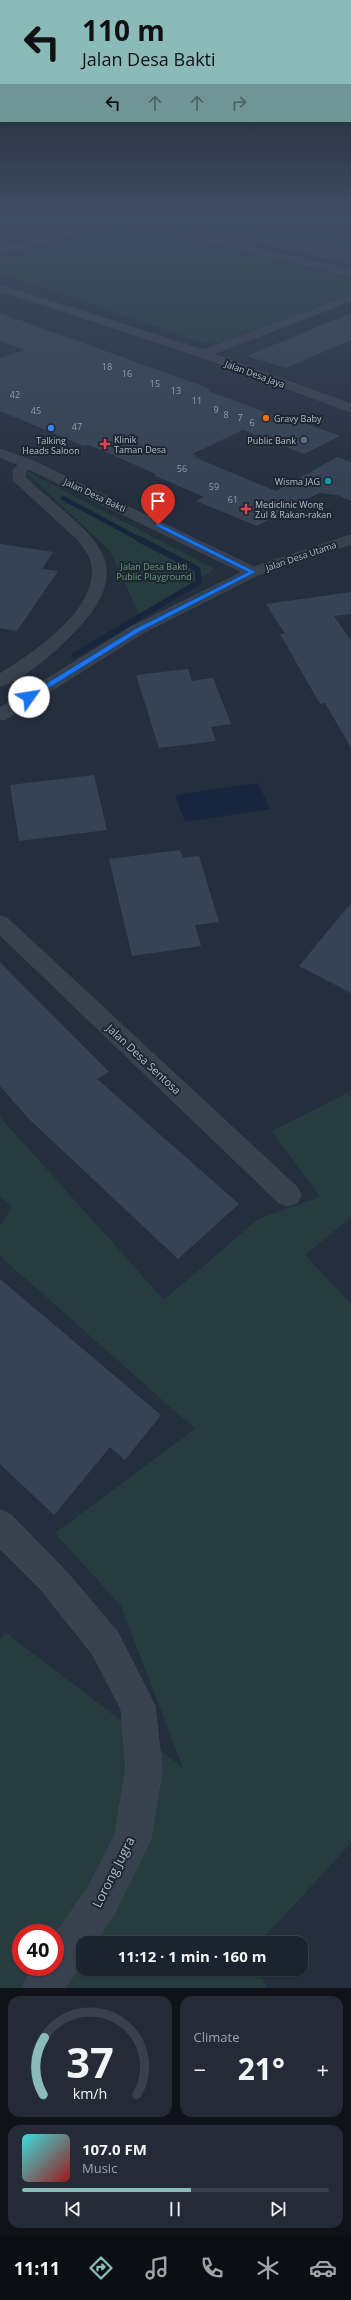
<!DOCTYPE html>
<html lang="en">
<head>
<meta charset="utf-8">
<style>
	:root { --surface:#1b232e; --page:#242b36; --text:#f1f3f6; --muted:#a0a4aa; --line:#39404a; --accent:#8bbbb9 }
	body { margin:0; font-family:"Open Sans",sans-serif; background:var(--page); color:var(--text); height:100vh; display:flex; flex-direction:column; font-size:15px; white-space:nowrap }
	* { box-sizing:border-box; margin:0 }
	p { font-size:13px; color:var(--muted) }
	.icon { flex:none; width:22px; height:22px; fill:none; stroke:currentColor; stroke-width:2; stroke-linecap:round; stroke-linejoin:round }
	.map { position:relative; height:1988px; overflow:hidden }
	.drawer { display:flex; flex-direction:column; gap:8px; padding:8px; background:#0f1319; flex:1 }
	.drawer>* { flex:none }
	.banner { position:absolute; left:0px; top:0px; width:351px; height:122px; box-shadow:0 1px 3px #0004,0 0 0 1px var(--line); background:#8bbbb9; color:#111; overflow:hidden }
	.speed { position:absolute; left:12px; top:1924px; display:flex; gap:8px; font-size:20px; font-weight:700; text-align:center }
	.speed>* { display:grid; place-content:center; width:52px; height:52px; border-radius:50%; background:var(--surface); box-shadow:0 1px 3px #0004,0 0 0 1px var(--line); line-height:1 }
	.speed .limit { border:6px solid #d22; background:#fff; color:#111 }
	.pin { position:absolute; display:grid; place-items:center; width:34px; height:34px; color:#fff; margin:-41px -17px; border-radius:50% 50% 50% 0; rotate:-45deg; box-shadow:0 0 4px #0007 }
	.pin .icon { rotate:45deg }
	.me { position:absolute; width:44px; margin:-22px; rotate:58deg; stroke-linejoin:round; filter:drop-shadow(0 0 3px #0008) }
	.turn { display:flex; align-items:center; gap:14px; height:84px; padding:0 16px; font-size:18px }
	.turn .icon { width:52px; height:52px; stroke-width:2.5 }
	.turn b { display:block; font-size:28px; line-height:34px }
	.lanes { display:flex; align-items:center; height:38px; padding:0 16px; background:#0003; justify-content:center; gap:20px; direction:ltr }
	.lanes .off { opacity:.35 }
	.big { font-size:30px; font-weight:700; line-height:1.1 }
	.drawer .tile { flex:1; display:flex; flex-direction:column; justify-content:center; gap:6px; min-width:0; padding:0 14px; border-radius:12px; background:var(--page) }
	.drawer .dial { align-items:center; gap:0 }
	.dial svg { height:104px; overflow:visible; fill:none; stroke:var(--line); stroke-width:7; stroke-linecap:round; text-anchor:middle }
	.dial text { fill:var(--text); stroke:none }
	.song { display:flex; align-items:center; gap:12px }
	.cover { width:48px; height:48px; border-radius:6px; background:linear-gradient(135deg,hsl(180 70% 55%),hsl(0 70% 35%)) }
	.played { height:4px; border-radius:2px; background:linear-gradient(90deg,var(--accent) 55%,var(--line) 55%) }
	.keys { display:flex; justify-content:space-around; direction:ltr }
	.heat { display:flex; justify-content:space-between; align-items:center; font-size:22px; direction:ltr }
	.drawer .tiles { flex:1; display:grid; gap:8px; grid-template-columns:1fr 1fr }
	.tile:last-child { grid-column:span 2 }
	.trip { position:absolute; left:76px; top:1936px; width:232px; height:40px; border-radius:12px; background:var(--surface); box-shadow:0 1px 3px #0004,0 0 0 1px var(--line); font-weight:700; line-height:40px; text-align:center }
	.tabs { display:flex; height:64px; justify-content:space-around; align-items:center; background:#0b0e12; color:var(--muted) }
	.tabs .icon { width:28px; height:28px }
	.tabs .on { color:var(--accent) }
	.tabs b { font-size:18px; color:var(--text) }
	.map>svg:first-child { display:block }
	.green { fill:#263c3f; fill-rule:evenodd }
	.water { fill:#17263c }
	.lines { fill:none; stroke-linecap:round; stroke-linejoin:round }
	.stream-far1 { stroke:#17263c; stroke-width:4.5 }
	.stream { stroke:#17263c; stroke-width:6 }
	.building { fill:#364354 }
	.minor-casing { stroke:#414a57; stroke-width:1 }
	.minor { fill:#38414e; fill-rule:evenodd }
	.route { fill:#1a73e8; stroke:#114b97 }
	.food-dot { fill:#e8710a; stroke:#1d2633; stroke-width:1.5 }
	.shop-dot { fill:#3f7fe0; stroke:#1d2633; stroke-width:1.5 }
	.service-dot { fill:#5c6f8a; stroke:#1d2633; stroke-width:1.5 }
	.health-dot { fill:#e0444e; stroke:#1d2633; stroke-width:1.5 }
	.culture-dot { fill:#0f9aa8; stroke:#1d2633; stroke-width:1.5 }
	.labels { text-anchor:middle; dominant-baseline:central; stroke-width:4; stroke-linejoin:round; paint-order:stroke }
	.number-label { font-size:9px; fill:#929caa }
	.far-street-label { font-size:9px; fill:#b4bcc9; stroke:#1d2633 }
	.far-poi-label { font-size:9px; fill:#b4bcc9; stroke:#1d2633; text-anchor:start }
	.far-park-label { font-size:9px; fill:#6b9a76; stroke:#1d2633 }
	.street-label { font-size:11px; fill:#b4bcc9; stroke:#1d2633 }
	.near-street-label { font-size:13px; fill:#b4bcc9; stroke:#1d2633 }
</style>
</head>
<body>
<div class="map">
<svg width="351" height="1988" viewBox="0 0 351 1988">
	<rect width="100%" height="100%" fill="#242f3e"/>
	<g class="green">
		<path d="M 120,226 L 131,226 L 351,279 L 351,293 L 218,343 L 205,343 L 0,273 L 0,260 Z"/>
		<path d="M 24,470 L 215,569 L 140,616 L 110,551 Z"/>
		<path d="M 351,1091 L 351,1217 L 305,1255 L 351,1304 L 351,1843 L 259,1943 L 83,1943 L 83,1969 L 259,1969 L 267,1988 L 0,1988 L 0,1639 L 5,1632 L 183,1768 L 121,1606 L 55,1533 L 195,1429 L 0,1256 L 0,1226 L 12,1207 L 0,1196 L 0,1117 L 164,1300 L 258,1219 L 320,1197 L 272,1131 ZM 21,1933 L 55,1933 L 55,1967 L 21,1967 Z"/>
	</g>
	<path class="water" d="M 258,783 L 270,809 L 185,822 L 175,795 Z"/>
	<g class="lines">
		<path class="stream-far1" d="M 63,498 L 141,540"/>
		<path class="stream" d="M 75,655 L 199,582 L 197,569 L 139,539"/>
	</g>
	<g class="building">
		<path d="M 186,217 L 285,217 L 232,237 L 184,225 Z"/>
		<path d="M 304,217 L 351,217 L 351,228 L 303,219 Z"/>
		<path d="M 291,225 L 351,237 L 351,265 L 247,240 Z"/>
		<path d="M 0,313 L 211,389 L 208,391 L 276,416 L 279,414 L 340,436 L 304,454 L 243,430 L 192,454 L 197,456 L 194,457 L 276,491 L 337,457 L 351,462 L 351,501 L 337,495 L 319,493 L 257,526 L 196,501 L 204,497 L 154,475 L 156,474 L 89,445 L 84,446 L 0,411 L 0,358 L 24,350 L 0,341 Z"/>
		<path d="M 351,313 L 351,340 L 286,368 L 247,356 Z"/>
		<path d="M 0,544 L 53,552 L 42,569 L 58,571 L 17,631 L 0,628 Z"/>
		<path d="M 351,592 L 351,614 L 334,616 L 351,641 L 351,748 L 325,703 L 320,704 L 280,634 L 285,634 L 266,604 Z"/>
		<path d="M 188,669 L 192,681 L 213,678 L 231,724 L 211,727 L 216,741 L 159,748 L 136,675 Z"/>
		<path d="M 94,775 L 107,830 L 19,841 L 10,785 Z"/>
		<path d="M 180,850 L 183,858 L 199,856 L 219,922 L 195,925 L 201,946 L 132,956 L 109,859 Z"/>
		<path d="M 351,903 L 351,993 L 299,966 Z"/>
		<path d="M 0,962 L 109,1072 L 97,1079 L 239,1204 L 178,1259 L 29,1119 L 0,1086 Z"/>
		<path d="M 0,1279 L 161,1415 L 125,1460 L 110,1447 L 54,1515 L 0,1464 Z"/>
	</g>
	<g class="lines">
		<defs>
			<g id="minor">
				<path d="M 119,217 L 132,217 L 130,219 L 224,241 L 286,218 L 303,217 L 299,220 L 351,230 L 351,236 L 291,223 L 234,243 L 351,270 L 351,276 L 121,222 L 0,255 L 0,249 Z"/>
				<path d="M 0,285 L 203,350 L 351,295 L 351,301 L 213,354 L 351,404 L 351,412 L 199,356 L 0,291 Z"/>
				<path d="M 0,449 L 33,461 L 254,567 L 351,535 L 351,544 L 258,575 L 143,633 L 6,719 L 0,720 L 0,708 L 131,627 L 242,572 L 29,469 L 25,472 L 25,477 C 84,534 150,559 67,639 C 52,654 21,681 0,686 L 0,674 C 33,653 99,610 92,565 C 91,556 83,546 77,539 L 14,481 L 13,470 L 19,465 L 0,457 Z"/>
				<path d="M 0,916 L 7,918 L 297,1187 L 301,1195 L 297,1203 L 288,1206 L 279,1203 L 0,935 Z"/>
				<path d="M 0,1510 L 11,1515 L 64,1569 L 117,1631 L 155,1706 L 162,1769 L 151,1839 L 115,1912 L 95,1943 L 83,1943 L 83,1961 L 65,1988 L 22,1988 L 33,1967 L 55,1967 L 55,1935 L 89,1886 L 115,1835 L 126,1769 L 121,1709 L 93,1655 L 42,1591 L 0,1549 Z"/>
			</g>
		</defs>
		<use href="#minor" class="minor-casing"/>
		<use href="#minor" class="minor"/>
	</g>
	<linearGradient id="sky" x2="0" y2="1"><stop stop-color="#141a22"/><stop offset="0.44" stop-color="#3f4d63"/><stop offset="1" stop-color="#3f4d63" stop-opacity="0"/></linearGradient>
	<rect width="351" height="495" fill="url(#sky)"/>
	<path class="route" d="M 156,524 L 160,524 L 256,572 L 139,632 L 31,699 L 26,699 L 26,696 L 135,629 L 248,572 L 156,526 Z"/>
	<circle class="food-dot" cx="266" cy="418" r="4"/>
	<circle class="shop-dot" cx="51" cy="428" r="4"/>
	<circle class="service-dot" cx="304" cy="440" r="4"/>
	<g class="health-dot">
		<path d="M103 438h4v4h4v4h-4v4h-4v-4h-4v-4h4z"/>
		<path d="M244 503h4v4h4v4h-4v4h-4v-4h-4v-4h4z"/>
	</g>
	<circle class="culture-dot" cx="328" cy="481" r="4"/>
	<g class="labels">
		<g class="number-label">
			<text x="107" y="366">18</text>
			<text x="127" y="373">16</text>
			<text x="155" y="383">15</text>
			<text x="176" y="390">13</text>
			<text x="15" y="394">42</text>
			<text x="197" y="400">11</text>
			<text x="216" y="409">9</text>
			<text x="36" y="410">45</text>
			<text x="226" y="414">8</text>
			<text x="240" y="417">7</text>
			<text x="252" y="422">6</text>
			<text x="77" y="426">47</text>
			<text x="182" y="468">56</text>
			<text x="214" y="486">59</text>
			<text x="233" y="499">61</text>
		</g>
		<g class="far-street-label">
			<text transform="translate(255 374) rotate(20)">Jalan Desa Jaya</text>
			<text transform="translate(95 495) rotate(25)">Jalan Desa Bakti</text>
			<text transform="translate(301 556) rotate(-19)">Jalan Desa Utama</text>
		</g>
		<g class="far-poi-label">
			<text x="274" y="418">Gravy Baby</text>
			<text x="114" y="439">Klinik<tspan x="114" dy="10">Taman Desa</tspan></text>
			<text x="51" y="440" text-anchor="middle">Talking<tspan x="51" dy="10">Heads Saloon</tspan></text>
			<text x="296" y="440" text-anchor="end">Public Bank</text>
			<text x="320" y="481" text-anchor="end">Wisma JAG</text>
			<text x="255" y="504">Mediclinic Wong<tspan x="255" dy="10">Zul &amp; Rakan-rakan</tspan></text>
		</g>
		<g class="far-park-label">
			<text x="154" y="566">Jalan Desa Bakti<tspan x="154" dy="10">Public Playground</tspan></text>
		</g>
		<g class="street-label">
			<text transform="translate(144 1059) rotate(43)">Jalan Desa Sentosa</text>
		</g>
		<g class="near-street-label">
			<text transform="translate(113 1872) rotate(-63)">Lorong Jugra</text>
		</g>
	</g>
</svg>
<div class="speed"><div class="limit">40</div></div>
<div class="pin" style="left:158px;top:525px;background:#d93025"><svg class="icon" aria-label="arrive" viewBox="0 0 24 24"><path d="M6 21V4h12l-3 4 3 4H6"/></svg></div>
<svg class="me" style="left:29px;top:697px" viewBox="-20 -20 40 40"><circle r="19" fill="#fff"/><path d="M0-13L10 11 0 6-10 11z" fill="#1a73e8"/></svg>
<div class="trip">11:12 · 1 min · 160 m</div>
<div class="banner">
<div class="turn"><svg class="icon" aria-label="left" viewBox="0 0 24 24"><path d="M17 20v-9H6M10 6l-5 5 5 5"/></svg><div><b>110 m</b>Jalan Desa Bakti</div></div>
<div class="lanes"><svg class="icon" aria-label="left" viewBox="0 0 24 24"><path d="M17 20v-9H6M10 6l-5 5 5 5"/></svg><svg class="icon off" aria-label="ahead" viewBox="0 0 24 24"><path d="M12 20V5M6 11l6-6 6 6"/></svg><svg class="icon off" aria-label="ahead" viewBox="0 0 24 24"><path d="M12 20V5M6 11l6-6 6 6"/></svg><svg class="icon off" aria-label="right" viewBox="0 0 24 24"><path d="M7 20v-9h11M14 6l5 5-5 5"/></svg></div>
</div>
</div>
<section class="drawer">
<div class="tiles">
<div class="tile dial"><svg viewBox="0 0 100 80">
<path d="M14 69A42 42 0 1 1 86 69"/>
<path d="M14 69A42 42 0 0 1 15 25" stroke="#8bbbb9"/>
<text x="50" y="56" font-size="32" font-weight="700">37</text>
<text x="50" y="72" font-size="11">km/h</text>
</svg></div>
<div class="tile"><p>Climate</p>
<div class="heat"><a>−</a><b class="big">21°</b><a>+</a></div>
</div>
<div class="tile">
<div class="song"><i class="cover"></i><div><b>107.0 FM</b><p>Music</p></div></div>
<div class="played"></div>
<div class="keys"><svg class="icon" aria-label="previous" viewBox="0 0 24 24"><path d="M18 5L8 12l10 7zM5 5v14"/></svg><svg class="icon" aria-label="pause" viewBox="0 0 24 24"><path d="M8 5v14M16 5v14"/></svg><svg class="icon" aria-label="next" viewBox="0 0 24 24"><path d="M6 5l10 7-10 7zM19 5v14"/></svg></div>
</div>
</div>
</section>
<nav class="tabs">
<b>11:11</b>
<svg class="icon on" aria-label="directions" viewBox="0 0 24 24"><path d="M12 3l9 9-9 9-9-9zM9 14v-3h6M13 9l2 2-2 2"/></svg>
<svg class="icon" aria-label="music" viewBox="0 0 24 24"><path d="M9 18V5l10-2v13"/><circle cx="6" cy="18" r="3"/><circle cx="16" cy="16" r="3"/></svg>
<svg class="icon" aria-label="phone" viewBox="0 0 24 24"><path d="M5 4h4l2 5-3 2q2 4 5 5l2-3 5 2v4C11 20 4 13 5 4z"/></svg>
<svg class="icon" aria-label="climate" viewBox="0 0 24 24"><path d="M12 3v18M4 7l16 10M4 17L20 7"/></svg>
<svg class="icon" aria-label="car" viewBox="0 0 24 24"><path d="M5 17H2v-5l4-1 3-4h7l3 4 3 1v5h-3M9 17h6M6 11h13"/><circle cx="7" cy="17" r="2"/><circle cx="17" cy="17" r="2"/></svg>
</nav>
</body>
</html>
